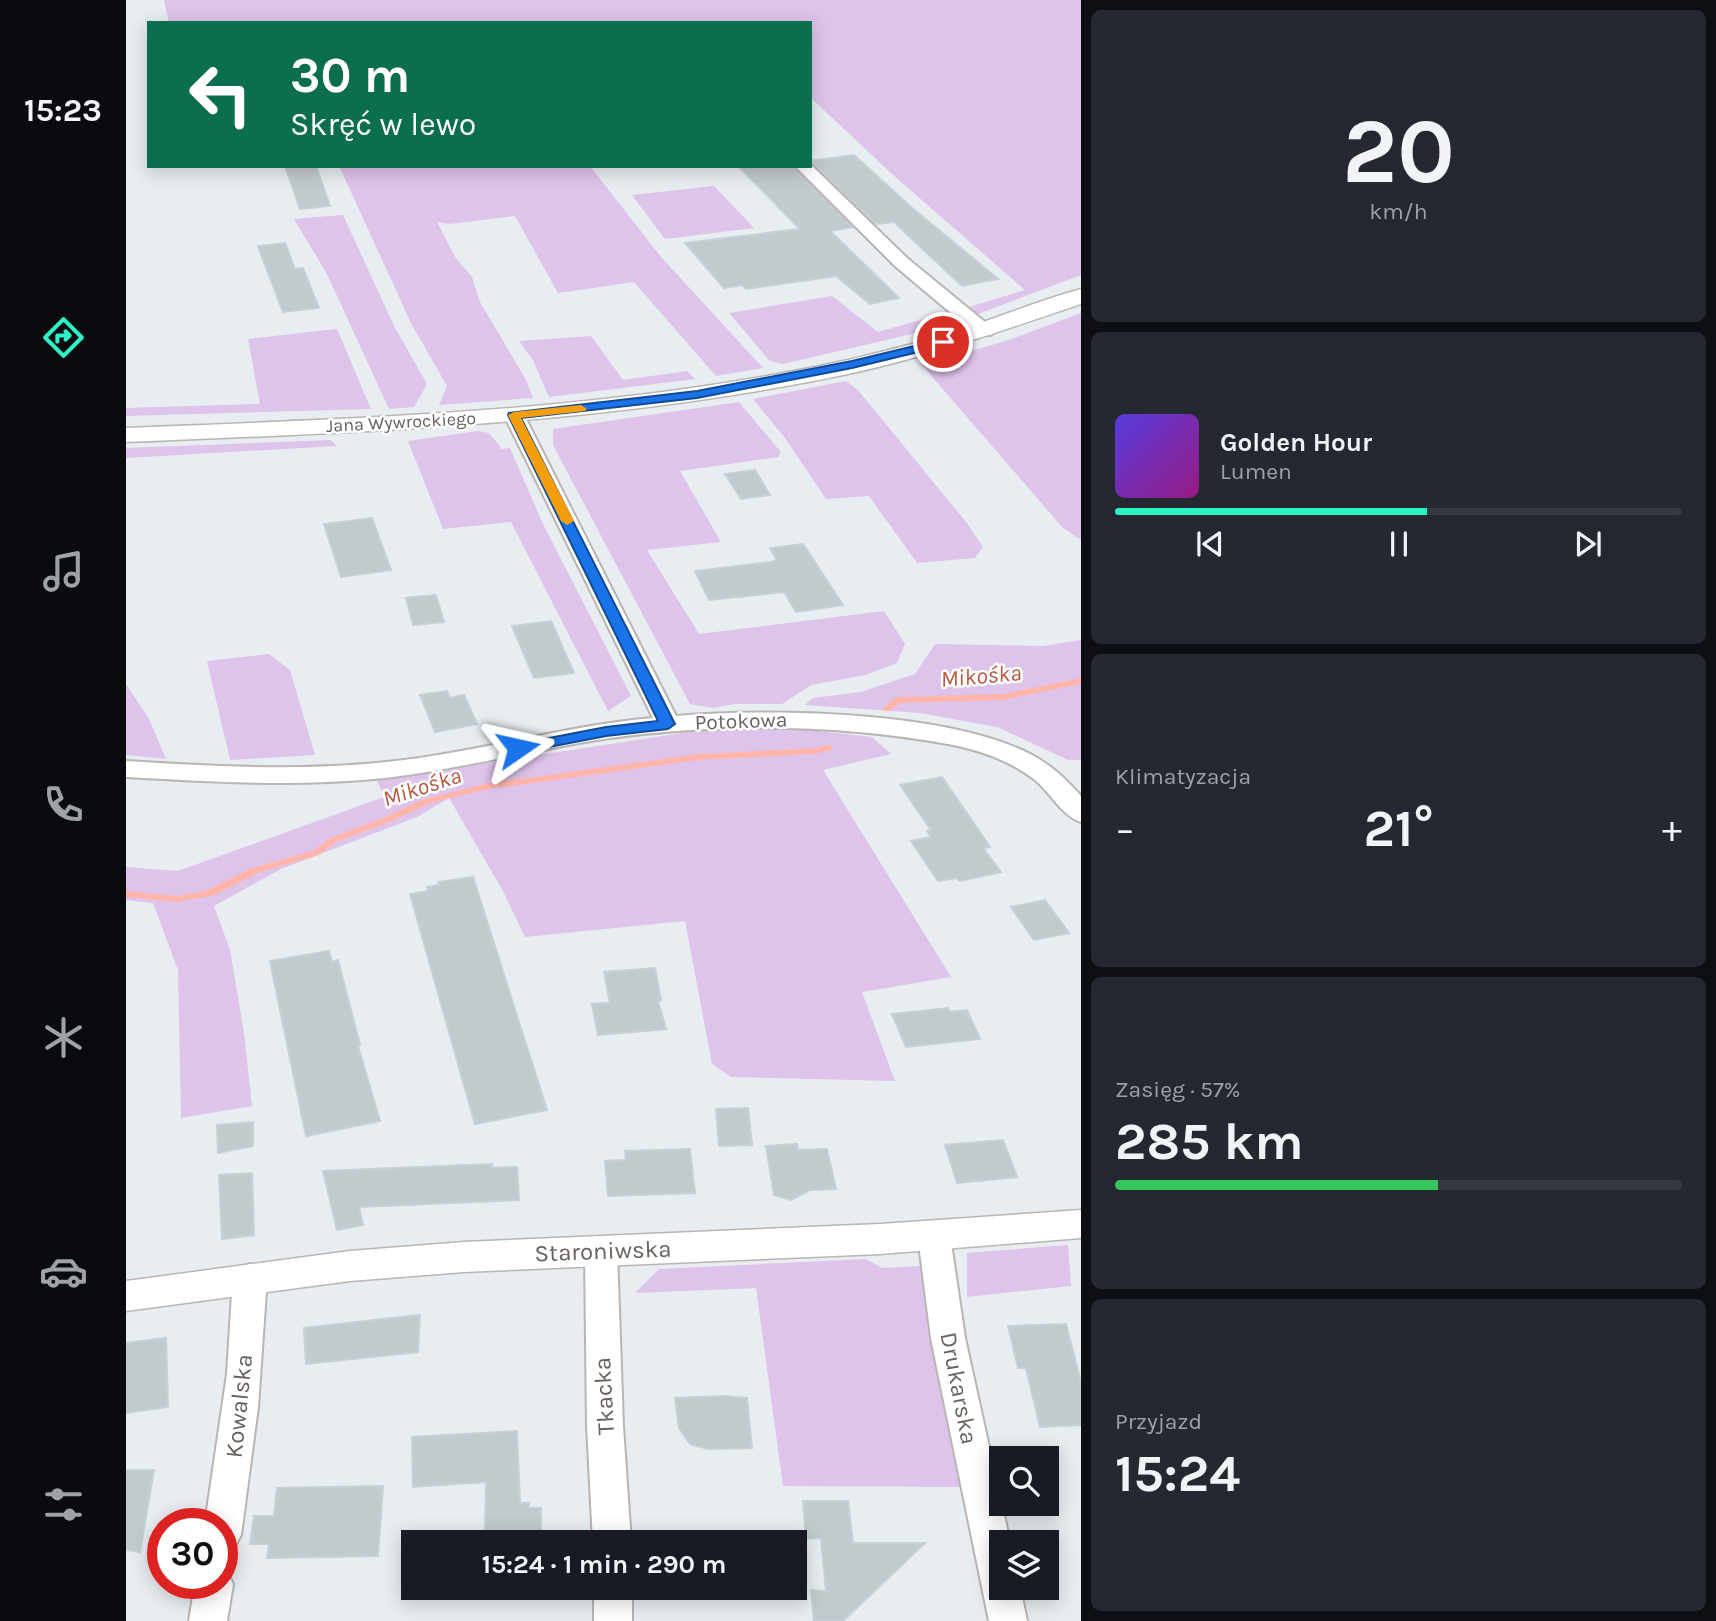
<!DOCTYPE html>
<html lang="pl">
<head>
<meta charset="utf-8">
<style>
	:root { --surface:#171b24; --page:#242831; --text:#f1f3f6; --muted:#9ea1a6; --line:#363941; --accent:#2bf4c7 }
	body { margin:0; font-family:Karla,sans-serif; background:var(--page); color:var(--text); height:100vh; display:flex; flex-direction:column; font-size:26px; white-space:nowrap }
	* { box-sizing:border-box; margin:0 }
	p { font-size:23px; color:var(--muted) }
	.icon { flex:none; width:38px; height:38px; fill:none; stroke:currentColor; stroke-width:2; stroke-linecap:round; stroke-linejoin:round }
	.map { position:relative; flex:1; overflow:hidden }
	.drawer { display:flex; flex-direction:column; gap:10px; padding:10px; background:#0d0f14; width:635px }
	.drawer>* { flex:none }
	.banner { position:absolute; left:21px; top:21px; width:665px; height:147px; border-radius:0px; box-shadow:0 4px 18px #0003; background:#0b6e4f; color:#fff; overflow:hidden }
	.tools { position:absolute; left:863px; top:1446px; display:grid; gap:14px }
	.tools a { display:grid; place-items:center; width:70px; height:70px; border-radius:0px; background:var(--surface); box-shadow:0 4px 18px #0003; font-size:35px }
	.speed { position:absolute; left:21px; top:1508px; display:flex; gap:14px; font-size:35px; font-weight:700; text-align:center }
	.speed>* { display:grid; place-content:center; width:91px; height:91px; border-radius:50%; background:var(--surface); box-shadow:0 4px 18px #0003; line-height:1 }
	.speed .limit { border:10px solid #d22; background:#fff; color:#111 }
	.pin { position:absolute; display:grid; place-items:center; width:60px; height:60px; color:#fff; margin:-30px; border:4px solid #fff; border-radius:50%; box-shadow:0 2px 7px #0007 }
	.me { position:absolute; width:77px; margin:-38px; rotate:79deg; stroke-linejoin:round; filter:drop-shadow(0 0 5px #0008) }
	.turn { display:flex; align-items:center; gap:24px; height:147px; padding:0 28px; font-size:32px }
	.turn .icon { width:91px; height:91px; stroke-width:2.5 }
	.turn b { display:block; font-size:49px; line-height:60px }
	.big { font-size:52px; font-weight:700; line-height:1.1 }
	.drawer .tile { flex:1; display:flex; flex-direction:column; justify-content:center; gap:10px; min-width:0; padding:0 24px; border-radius:10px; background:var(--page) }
	.drawer .dial { align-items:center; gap:0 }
	.dial b { font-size:91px; line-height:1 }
	.song { display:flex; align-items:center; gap:21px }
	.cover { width:84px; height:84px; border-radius:10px; background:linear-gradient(135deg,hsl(250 70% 55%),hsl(310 70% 35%)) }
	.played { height:7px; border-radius:4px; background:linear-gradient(90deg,var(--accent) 55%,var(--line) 55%) }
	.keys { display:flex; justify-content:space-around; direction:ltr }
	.heat { display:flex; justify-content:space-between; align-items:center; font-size:38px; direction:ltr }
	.charge { height:10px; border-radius:5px; background:linear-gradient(90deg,#34c759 57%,var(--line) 0) }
	.trip { position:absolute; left:275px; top:1530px; width:406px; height:70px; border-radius:0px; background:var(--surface); box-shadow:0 4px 18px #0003; font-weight:700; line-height:70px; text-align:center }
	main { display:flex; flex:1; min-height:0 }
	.menu { display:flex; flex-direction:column; width:126px; justify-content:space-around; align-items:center; background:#090b0e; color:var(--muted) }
	.menu .icon { width:49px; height:49px }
	.menu .selected { color:var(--accent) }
	.menu b { font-size:32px; color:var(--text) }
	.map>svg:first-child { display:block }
	.green { fill:#dec3ea }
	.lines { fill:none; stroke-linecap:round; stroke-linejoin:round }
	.stream { fill:#ffb5aa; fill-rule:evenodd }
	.building { fill:#c3cacd; stroke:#c5d0d7; stroke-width:2 }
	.minor-casing { stroke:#bab5b2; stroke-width:4 }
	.tertiary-casing { stroke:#bab5b2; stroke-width:3 }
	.minor { fill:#fff; fill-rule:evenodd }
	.tertiary { fill:#fff; fill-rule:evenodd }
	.route { fill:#1a73e8; stroke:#114b97; stroke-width:2 }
	.slow { fill:#f59e0b }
	.labels { text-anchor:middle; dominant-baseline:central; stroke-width:5; stroke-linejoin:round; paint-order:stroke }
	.far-street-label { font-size:18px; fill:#68615e; stroke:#fff }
	.street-label { font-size:21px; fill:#68615e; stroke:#fff }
	.water-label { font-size:23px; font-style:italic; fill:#b9583e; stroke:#fff }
	.near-street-label { font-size:24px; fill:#68615e; stroke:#fff }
</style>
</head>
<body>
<main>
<nav class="menu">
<b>15:23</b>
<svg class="icon selected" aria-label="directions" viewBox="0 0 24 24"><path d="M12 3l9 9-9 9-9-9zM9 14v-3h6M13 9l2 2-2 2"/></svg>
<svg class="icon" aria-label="music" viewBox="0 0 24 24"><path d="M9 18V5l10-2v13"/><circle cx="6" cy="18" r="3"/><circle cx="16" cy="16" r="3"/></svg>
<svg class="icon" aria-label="phone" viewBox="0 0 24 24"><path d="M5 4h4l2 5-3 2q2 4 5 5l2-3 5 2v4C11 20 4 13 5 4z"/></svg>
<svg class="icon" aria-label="climate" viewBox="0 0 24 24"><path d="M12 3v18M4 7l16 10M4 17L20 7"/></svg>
<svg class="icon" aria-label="car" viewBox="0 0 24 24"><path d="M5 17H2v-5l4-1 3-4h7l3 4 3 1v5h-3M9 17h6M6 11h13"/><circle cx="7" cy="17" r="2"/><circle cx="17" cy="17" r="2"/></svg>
<svg class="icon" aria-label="filters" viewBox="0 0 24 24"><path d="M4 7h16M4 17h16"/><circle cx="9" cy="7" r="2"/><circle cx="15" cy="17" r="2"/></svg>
</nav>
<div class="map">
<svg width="955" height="1621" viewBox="0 0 955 1621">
	<rect width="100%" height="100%" fill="#e7edf1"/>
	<g class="green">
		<path d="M 38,0 L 955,0 L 955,275 L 852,314 L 843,307 L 899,290 L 766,174 L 684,97 L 684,23 L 43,23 Z"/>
		<path d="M 213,166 L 464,166 L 535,257 L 637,368 L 590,376 L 508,282 L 432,293 L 389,216 L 324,224 L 311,222 L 329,257 L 346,277 L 354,302 L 400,380 L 407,398 L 313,405 L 321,386 L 286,325 Z"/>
		<path d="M 588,186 L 628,228 L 539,239 L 506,195 Z"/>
		<path d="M 217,215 L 268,326 L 301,384 L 288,407 L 263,409 L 201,274 L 168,219 Z"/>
		<path d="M 706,296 L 752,332 L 823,312 L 830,320 L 794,332 L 657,364 L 644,361 L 603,313 Z"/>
		<path d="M 955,313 L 955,540 L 937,528 L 796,365 L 880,341 Z"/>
		<path d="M 211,329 L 245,409 L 0,416 L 0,408 L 134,404 L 122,339 Z"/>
		<path d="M 465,336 L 497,380 L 561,371 L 569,379 L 423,397 L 407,360 L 393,341 Z"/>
		<path d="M 720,381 L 732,390 L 840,522 L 857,547 L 849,558 L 791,563 L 743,496 L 700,499 L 659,438 L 627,399 Z"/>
		<path d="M 613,402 L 654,451 L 653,457 L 554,471 L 595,542 L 521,550 L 573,634 L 758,611 L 779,644 L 771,663 L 739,675 L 685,685 L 656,704 L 608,704 L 587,708 L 564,704 L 427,445 L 427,429 Z"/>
		<path d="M 352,431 L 363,433 L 376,449 L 384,448 L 417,524 L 505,696 L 482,711 L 385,522 L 317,529 L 282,441 Z"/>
		<path d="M 205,440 L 211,446 L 0,458 L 0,448 Z"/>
		<path d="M 955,640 L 955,760 L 942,760 L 871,727 L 794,713 L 679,705 L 687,698 L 735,692 L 789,674 L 809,644 L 917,646 Z"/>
		<path d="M 143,654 L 164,670 L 189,755 L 104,760 L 81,661 Z"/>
		<path d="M 0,684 L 23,719 L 40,759 L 0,755 Z"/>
		<path d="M 655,727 L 746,737 L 765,754 L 697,770 L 825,977 L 736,992 L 769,1081 L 605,1077 L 586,1064 L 559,921 L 399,937 L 377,891 L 323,798 L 291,817 L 155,869 L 88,906 L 104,950 L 118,1033 L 126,1106 L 55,1118 L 52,970 L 27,903 L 0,900 L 0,867 L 52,871 L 258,797 L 251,780 L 576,730 Z"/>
		<path d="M 942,1245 L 945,1286 L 841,1297 L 841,1253 Z"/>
		<path d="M 740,1259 L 756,1268 L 797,1266 L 825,1442 L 836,1487 L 657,1486 L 630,1288 L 509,1293 L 533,1269 Z"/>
	</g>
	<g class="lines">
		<g class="stream">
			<path d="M 955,678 L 955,684 L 877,700 L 774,703 L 764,711 L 758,711 L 756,709 L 769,698 L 772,697 L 877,694 Z"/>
			<path d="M 702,745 L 705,746 L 707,748 L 705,750 L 690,754 L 573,760 L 363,789 L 304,803 L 261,823 L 210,842 L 193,855 L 134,872 L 86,896 L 51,902 L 0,897 L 0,891 L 51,896 L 79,891 L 126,868 L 187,851 L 204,838 L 255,819 L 298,799 L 363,783 L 573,754 L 690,748 Z"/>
		</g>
	</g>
	<g class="building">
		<path d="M 728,155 L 785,207 L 872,279 L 836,286 L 768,222 L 750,224 L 684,161 Z"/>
		<path d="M 159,166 L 190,166 L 204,206 L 174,209 Z"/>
		<path d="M 612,166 L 666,166 L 727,227 L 704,231 L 773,298 L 744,304 L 710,276 L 620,289 L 616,285 L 598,288 L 559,243 L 674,229 Z"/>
		<path d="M 159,243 L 169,269 L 177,268 L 193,308 L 157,312 L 132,246 Z"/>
		<path d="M 629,470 L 644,495 L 615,499 L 599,474 Z"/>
		<path d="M 246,518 L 265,570 L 215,577 L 198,524 Z"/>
		<path d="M 677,544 L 717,605 L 670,612 L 658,592 L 583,600 L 569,571 L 645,562 L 651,560 L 644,548 Z"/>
		<path d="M 310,595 L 318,622 L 287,625 L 280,598 Z"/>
		<path d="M 425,621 L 448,673 L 408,678 L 386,626 Z"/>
		<path d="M 321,691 L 324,698 L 338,695 L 351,724 L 309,732 L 294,695 Z"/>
		<path d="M 816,777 L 864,847 L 857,848 L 875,872 L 834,881 L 830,878 L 812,881 L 785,841 L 805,837 L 801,831 L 805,830 L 774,785 Z"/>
		<path d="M 347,877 L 421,1110 L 349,1124 L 284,894 L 303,891 L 301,887 L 313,885 L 312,882 Z"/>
		<path d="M 919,900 L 943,933 L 908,940 L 885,907 Z"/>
		<path d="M 203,951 L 206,962 L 212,960 L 234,1045 L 232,1046 L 254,1121 L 180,1136 L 144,961 Z"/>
		<path d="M 529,968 L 535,1000 L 532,1001 L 540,1029 L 472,1035 L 466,1004 L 484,1003 L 478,972 Z"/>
		<path d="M 822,1008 L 824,1012 L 841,1010 L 854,1039 L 780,1047 L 766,1014 Z"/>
		<path d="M 622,1108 L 626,1145 L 593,1146 L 590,1109 Z"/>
		<path d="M 127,1122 L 127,1146 L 92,1153 L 91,1125 Z"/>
		<path d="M 877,1140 L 891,1177 L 831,1183 L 819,1145 Z"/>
		<path d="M 671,1144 L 672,1150 L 701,1149 L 710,1189 L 684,1190 L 665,1200 L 648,1195 L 640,1146 Z"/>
		<path d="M 564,1149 L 569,1193 L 482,1196 L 479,1161 L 500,1160 L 499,1151 Z"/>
		<path d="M 366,1164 L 366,1168 L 391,1167 L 393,1200 L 233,1207 L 237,1225 L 211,1230 L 197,1171 Z"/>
		<path d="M 126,1173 L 128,1235 L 96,1239 L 93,1175 Z"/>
		<path d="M 294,1315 L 292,1352 L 180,1364 L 178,1328 Z"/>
		<path d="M 940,1324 L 955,1383 L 955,1425 L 914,1427 L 900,1368 L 892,1368 L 882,1326 Z"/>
		<path d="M 40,1338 L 42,1407 L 0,1413 L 0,1343 Z"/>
		<path d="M 597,1396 L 621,1398 L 626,1448 L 582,1449 L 564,1444 L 553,1428 L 549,1398 Z"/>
		<path d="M 391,1431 L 394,1503 L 403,1503 L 403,1508 L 415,1508 L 415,1542 L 359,1542 L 360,1482 L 287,1487 L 286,1437 Z"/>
		<path d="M 0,1470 L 28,1470 L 14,1552 L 0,1550 Z"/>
		<path d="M 257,1486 L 252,1556 L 141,1558 L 143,1544 L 124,1544 L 128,1516 L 148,1516 L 151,1488 Z"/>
		<path d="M 677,1501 L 722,1501 L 727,1543 L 799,1543 L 717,1621 L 688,1621 L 685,1590 L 700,1591 L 695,1538 L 680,1539 Z"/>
	</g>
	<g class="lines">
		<defs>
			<g id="minor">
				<path d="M 684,164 L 781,258 L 865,327 L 868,331 L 865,335 L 851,335 L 769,266 L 669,166 L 684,166 Z"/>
				<path d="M 388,409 L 395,411 L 398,415 L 550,716 C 644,708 823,711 906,755 C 925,765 941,780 955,796 L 955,822 C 937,817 924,792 909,780 C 885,761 856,751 827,745 C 714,724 597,723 484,738 C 409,749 335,769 259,778 C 173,787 86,782 0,777 L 0,761 C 95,767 191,772 286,759 C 367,748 445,725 527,718 L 378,415 L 381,411 Z"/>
				<path d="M 808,1224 L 820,1227 L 824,1236 L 839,1338 L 884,1542 L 875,1542 L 875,1587 L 894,1587 L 901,1621 L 863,1621 L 805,1338 L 792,1236 L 796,1227 Z"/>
				<path d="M 475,1239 L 487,1242 L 491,1251 L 497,1426 L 505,1542 L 467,1542 L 461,1426 L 459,1251 L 463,1242 Z"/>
				<path d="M 124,1264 L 136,1268 L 141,1277 L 132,1407 L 115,1535 L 109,1546 L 96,1551 L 96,1524 L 79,1524 L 101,1374 L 107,1277 L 112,1268 Z"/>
				<path d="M 96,1571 L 101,1572 L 107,1584 L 101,1621 L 63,1621 L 69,1584 L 96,1584 Z"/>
				<rect x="468" y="1587" width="38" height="34"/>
			</g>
			<g id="tertiary">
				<path d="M 955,289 L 955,304 C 878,330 801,357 722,374 C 484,424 242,432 0,442 L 0,428 C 241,418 485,412 722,360 C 759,351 798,342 834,330 C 874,317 914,300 955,289 Z"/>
				<path d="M 955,1210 L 955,1238 L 754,1254 L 338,1272 L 224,1281 L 0,1311 L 0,1281 L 224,1251 L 338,1242 L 754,1224 Z"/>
			</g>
		</defs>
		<use href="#minor" class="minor-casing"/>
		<use href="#tertiary" class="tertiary-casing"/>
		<use href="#minor" class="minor"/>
		<use href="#tertiary" class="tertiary"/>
	</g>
	<path class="route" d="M 817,339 L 823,342 L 821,345 L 726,368 L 571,398 L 395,418 L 549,724 L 542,729 L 480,736 L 392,753 L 386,752 L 384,748 L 386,745 L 392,744 L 480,727 L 532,721 L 382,415 L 383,413 L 571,391 L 726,361 Z"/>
	<path class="slow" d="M 455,405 L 461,409 L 459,411 L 395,418 L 448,521 L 441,525 L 435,521 L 382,415 L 388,412 Z"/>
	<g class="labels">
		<g class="far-street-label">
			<text transform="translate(275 422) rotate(-3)">Jana Wywrockiego</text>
		</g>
		<g class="street-label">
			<text transform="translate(615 721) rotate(-2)">Potokowa</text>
		</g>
		<g class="water-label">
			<text transform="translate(855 676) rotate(-5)">Mikośka</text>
			<text transform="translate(296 787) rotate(-18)">Mikośka</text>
		</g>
		<g class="near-street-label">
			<text transform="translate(477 1251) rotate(-2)">Staroniwska</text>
			<text transform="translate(833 1388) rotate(79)">Drukarska</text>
			<text transform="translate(478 1396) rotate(-93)">Tkacka</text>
			<text transform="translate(113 1406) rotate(-84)">Kowalska</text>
		</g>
	</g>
</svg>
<div class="tools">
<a><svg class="icon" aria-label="search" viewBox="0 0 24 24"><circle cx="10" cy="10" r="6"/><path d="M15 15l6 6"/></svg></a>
<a><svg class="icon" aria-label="layers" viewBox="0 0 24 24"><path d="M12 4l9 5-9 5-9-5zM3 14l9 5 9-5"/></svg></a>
</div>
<div class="speed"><div class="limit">30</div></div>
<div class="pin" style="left:817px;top:342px;background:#d93025"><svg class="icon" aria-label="arrive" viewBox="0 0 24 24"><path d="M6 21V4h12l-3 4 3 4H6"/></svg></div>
<svg class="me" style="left:392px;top:748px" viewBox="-20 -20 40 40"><path d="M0-17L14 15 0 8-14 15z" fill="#1a73e8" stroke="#fff" stroke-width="4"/></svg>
<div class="trip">15:24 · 1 min · 290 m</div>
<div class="banner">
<div class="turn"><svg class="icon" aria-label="left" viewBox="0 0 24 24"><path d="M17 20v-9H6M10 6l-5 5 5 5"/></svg><div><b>30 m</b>Skręć w lewo</div></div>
</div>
</div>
<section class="drawer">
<div class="tile dial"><b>20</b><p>km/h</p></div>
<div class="tile">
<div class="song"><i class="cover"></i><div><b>Golden Hour</b><p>Lumen</p></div></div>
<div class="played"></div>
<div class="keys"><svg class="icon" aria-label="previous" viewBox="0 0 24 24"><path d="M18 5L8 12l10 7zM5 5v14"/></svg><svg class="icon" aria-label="pause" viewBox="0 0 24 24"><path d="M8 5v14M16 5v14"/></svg><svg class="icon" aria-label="next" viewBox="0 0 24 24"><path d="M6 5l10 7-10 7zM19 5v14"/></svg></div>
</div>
<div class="tile"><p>Klimatyzacja</p>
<div class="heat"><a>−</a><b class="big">21°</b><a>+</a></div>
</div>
<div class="tile"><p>Zasięg · 57%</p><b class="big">285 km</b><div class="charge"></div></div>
<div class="tile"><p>Przyjazd</p><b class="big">15:24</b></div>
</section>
</main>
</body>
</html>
